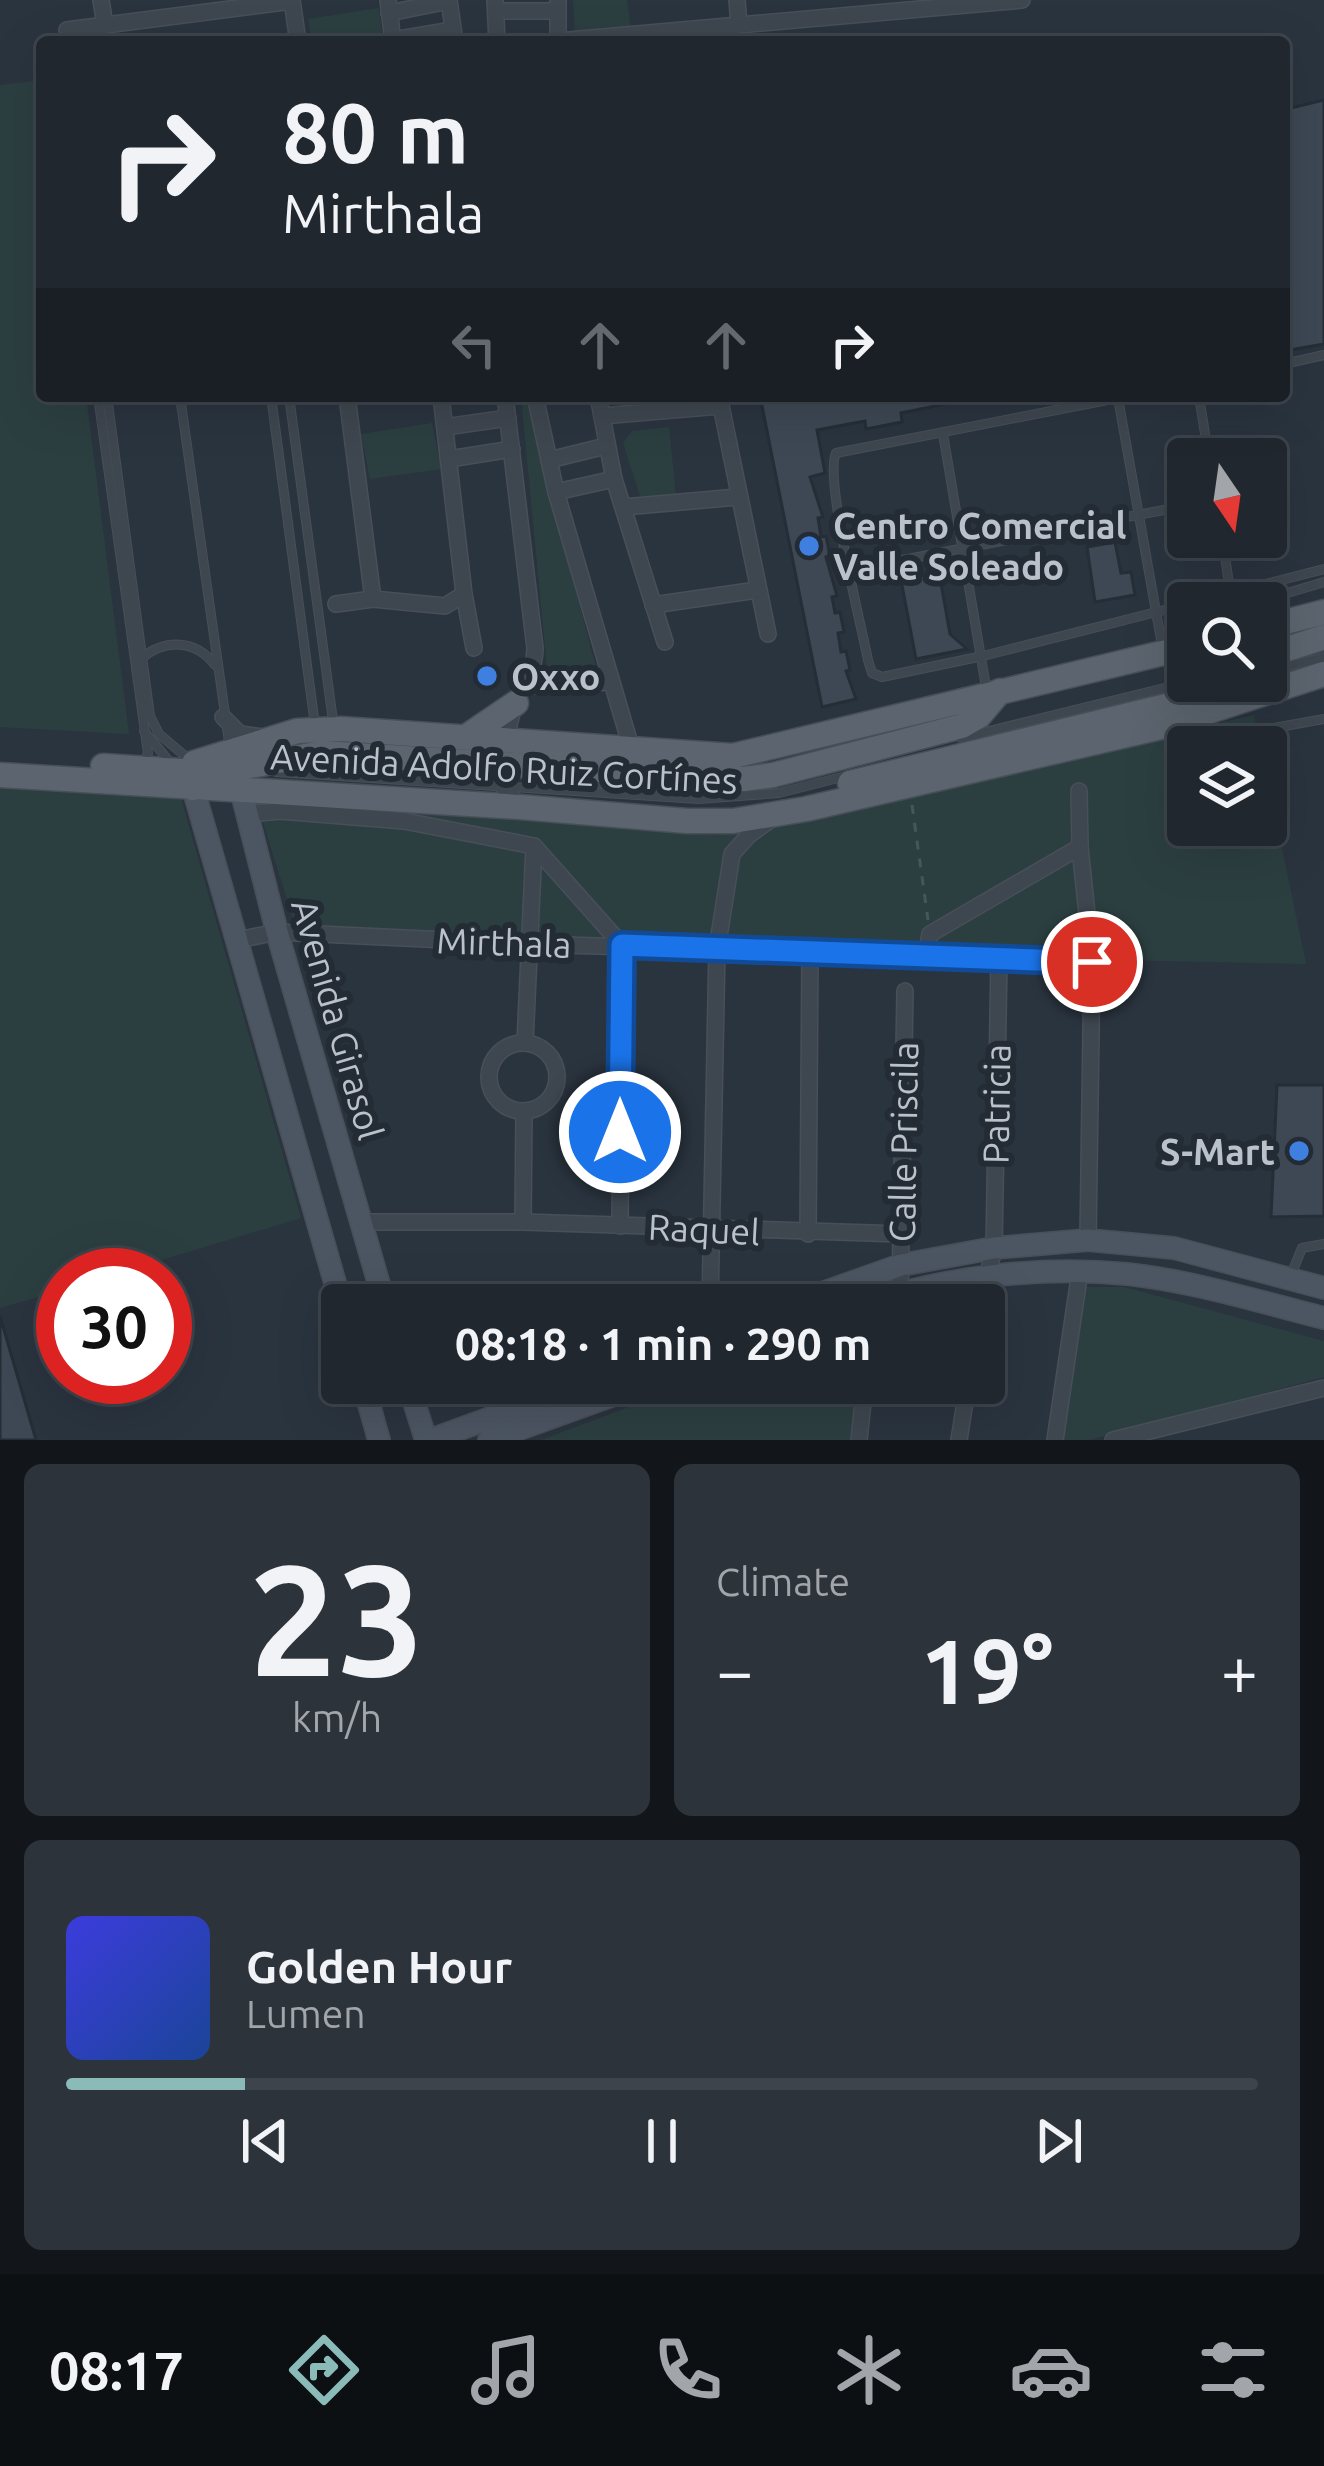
<!DOCTYPE html>
<html lang="en">
<head>
<meta charset="utf-8">
<style>
	:root { --surface:#20272f; --page:#2d333b; --text:#f1f3f6; --muted:#a2a5aa; --line:#3d444b; --accent:#8bbbb9 }
	body { margin:0; font-family:Ubuntu,sans-serif; background:var(--page); color:var(--text); height:100vh; display:flex; flex-direction:column; font-size:45px; white-space:nowrap }
	* { box-sizing:border-box; margin:0 }
	p { font-size:39px; color:var(--muted) }
	.icon { flex:none; width:66px; height:66px; fill:none; stroke:currentColor; stroke-width:2; stroke-linecap:round; stroke-linejoin:round }
	.map { position:relative; height:1440px; overflow:hidden }
	.side { display:flex; flex-direction:column; gap:24px; padding:24px; background:#12151a; flex:1 }
	.side>* { flex:none }
	.hud { position:absolute; left:36px; top:36px; width:1254px; height:366px; border-radius:12px; box-shadow:0 12px 48px #0002,0 0 0 3px var(--line); background:#20272f; color:var(--text); overflow:hidden }
	.needle { width:78px; rotate:167deg }
	.tools { position:absolute; left:1167px; top:438px; display:grid; gap:24px }
	.tools a { display:grid; place-items:center; width:120px; height:120px; border-radius:12px; background:var(--surface); box-shadow:0 12px 48px #0002,0 0 0 3px var(--line); font-size:60px }
	.speed { position:absolute; left:36px; top:1248px; display:flex; gap:24px; font-size:60px; font-weight:700; text-align:center }
	.speed>* { display:grid; place-content:center; width:156px; height:156px; border-radius:50%; background:var(--surface); box-shadow:0 12px 48px #0002,0 0 0 3px var(--line); line-height:1 }
	.speed .limit { border:18px solid #d22; background:#fff; color:#111 }
	.pin { position:absolute; display:grid; place-items:center; width:102px; height:102px; color:#fff; margin:-51px; border:6px solid #fff; border-radius:50%; box-shadow:0 3px 12px #0007 }
	.me { position:absolute; width:132px; margin:-66px; rotate:0deg; stroke-linejoin:round; filter:drop-shadow(0 0 9px #0008) }
	.turn { display:flex; align-items:center; gap:42px; height:252px; padding:0 48px; font-size:54px }
	.turn .icon { width:156px; height:156px; stroke-width:2.5 }
	.turn b { display:block; font-size:84px; line-height:102px }
	.lanes { display:flex; align-items:center; height:114px; padding:0 48px; background:#0003; justify-content:center; gap:60px; direction:ltr }
	.lanes .off { opacity:.35 }
	.big { font-size:90px; font-weight:700; line-height:1.1 }
	.side .widget { flex:1; display:flex; flex-direction:column; justify-content:center; gap:18px; min-width:0; padding:0 42px; border-radius:18px; background:var(--page) }
	.side .dial { align-items:center; gap:0 }
	.dial b { font-size:156px; line-height:1 }
	.song { display:flex; align-items:center; gap:36px }
	.cover { width:144px; height:144px; border-radius:18px; background:linear-gradient(135deg,hsl(240 70% 55%),hsl(220 70% 35%)) }
	.played { height:12px; border-radius:6px; background:linear-gradient(90deg,var(--accent) 15%,var(--line) 15%) }
	.keys { display:flex; justify-content:space-around; direction:ltr }
	.heat { display:flex; justify-content:space-between; align-items:center; font-size:66px; direction:ltr }
	.side .tiles { flex:1; display:grid; gap:24px; grid-template-columns:1fr 1fr }
	.widget:last-child { grid-column:span 2 }
	.trip { position:absolute; left:321px; top:1284px; width:684px; height:120px; border-radius:12px; background:var(--surface); box-shadow:0 12px 48px #0002,0 0 0 3px var(--line); font-weight:700; line-height:120px; text-align:center }
	.dock { display:flex; height:192px; justify-content:space-around; align-items:center; background:#0d1013; color:var(--muted) }
	.dock .icon { width:84px; height:84px }
	.dock .on { color:var(--accent) }
	.dock b { font-size:54px; color:var(--text) }
	.map>svg:first-child { display:block }
	.green { fill:#2c3f40 }
	.building { fill:#3d4854; stroke:#252d37; stroke-width:3 }
	.lines { fill:none; stroke-linecap:round; stroke-linejoin:round }
	.lane-casing { stroke:#484f59; stroke-width:10 }
	.street-casing { stroke:#484f59; stroke-width:18 }
	.secondary-casing { stroke:#484f59; stroke-width:24 }
	.primary-casing { stroke:#484f59; stroke-width:27 }
	.path { stroke:#455758; stroke-width:3; stroke-dasharray:9 9; stroke-linecap:butt }
	.lane { stroke:#3e464f; stroke-width:8 }
	.street { stroke:#3e464f; stroke-width:15 }
	.secondary { stroke:#4c5562; stroke-width:21 }
	.primary { stroke:#5c656f; stroke-width:24 }
	.route-casing { stroke:#114b97; stroke-width:30 }
	.route { stroke:#1a73e8; stroke-width:21 }
	.shop-dot { fill:#3f7fe0; stroke:#232b35; stroke-width:4.5 }
	.labels { text-anchor:middle; dominant-baseline:central; stroke-width:12; stroke-linejoin:round; paint-order:stroke }
	.poi-label { font-size:36px; font-weight:bold; fill:#bbc1ca; stroke:#232b35; text-anchor:start }
	.street-label { font-size:36px; fill:#bbc1ca; stroke:#232b35 }
</style>
</head>
<body>
<div class="map">
<svg width="1324" height="1440" viewBox="0 0 1324 1440">
	<rect width="100%" height="100%" fill="#2a343f"/>
	<g class="green">
		<path d="M 573,0 L 627,0 L 631,30 L 575,35 Z"/>
		<path d="M 379,8 L 383,42 L 312,42 L 308,19 Z"/>
		<path d="M 42,80 L 42,396 L 86,396 L 129,734 L 0,727 L 0,85 Z"/>
		<path d="M 521,396 L 525,396 L 599,679 L 548,678 Z"/>
		<path d="M 432,423 L 441,469 L 370,479 L 361,434 Z"/>
		<path d="M 669,427 L 676,497 L 640,496 L 623,443 L 632,431 Z"/>
		<path d="M 1254,715 L 1261,747 L 1188,747 L 1188,825 L 1266,825 L 1266,771 L 1306,964 L 1066,959 L 295,925 L 256,800 L 714,835 L 754,830 Z"/>
		<path d="M 0,785 L 181,798 L 301,1218 L 112,1275 L 63,1275 L 63,1290 L 0,1308 Z"/>
		<path d="M 1084,1287 L 1124,1287 L 1324,1341 L 1324,1377 L 1089,1440 L 1061,1440 Z"/>
		<path d="M 693,1383 L 864,1383 L 855,1440 L 541,1440 Z"/>
	</g>
	<g class="building">
		<path d="M 1284,78 L 1291,108 L 1324,100 L 1324,344 L 1284,351 Z"/>
		<path d="M 760,396 L 985,396 L 901,413 L 902,422 L 866,429 L 865,421 L 817,430 L 825,473 L 810,477 L 823,517 L 818,518 L 821,537 L 826,536 L 830,556 L 826,557 L 837,596 L 832,597 L 835,613 L 840,612 L 844,632 L 838,633 L 841,652 L 846,651 L 850,670 L 846,671 L 856,699 L 822,707 Z"/>
		<path d="M 1115,542 L 1121,573 L 1131,572 L 1135,595 L 1095,602 L 1087,547 Z"/>
		<path d="M 939,572 L 950,634 L 967,649 L 916,659 L 901,580 Z"/>
		<path d="M 1277,1085 L 1324,1085 L 1324,1216 L 1271,1217 Z"/>
		<path d="M 0,1316 L 36,1440 L 0,1440 Z"/>
	</g>
	<g class="lines">
		<defs>
			<g id="lane">
				<path d="M 1284,364 L 1324,355"/>
				<path d="M 98,396 L 148,753 L 144,762"/>
				<path d="M 107,396 L 150,716 L 159,734 L 191,761"/>
				<path d="M 180,396 L 230,749"/>
				<path d="M 271,396 L 315,725"/>
				<path d="M 289,396 L 334,728"/>
				<path d="M 1128,396 L 836,453 C 824,477 861,624 868,660 L 872,673 L 882,677 L 983,656 L 1188,604"/>
				<path d="M 1199,396 L 1209,459"/>
				<path d="M 1118,398 L 1163,651"/>
				<path d="M 943,434 L 987,693"/>
				<path d="M 1222,537 L 1232,603"/>
				<path d="M 850,570 L 1174,508"/>
				<path d="M 1192,603 L 1324,569"/>
				<path d="M 1254,603 L 1324,582"/>
				<path d="M 141,659 C 165,638 196,640 215,665"/>
				<path d="M 1266,672 L 1324,657"/>
				<path d="M 1274,728 L 1324,719"/>
				<path d="M 144,731 L 173,766"/>
				<path d="M 961,738 L 1193,681"/>
				<path d="M 328,760 L 342,768 L 437,772"/>
				<path d="M 276,772 L 699,799 L 779,793 L 846,776"/>
				<path d="M 548,779 L 713,791 L 730,789"/>
				<path d="M 1291,1275 L 1302,1248 L 1324,1244"/>
				<path d="M 413,1389 L 523,1399"/>
			</g>
			<g id="street">
				<path d="M 101,0 L 105,25"/>
				<path d="M 292,0 L 298,42"/>
				<path d="M 388,0 L 393,42"/>
				<path d="M 449,0 L 455,42"/>
				<path d="M 495,0 L 497,42"/>
				<path d="M 558,0 L 558,42"/>
				<path d="M 737,0 L 739,25"/>
				<path d="M 496,11 L 557,11"/>
				<path d="M 389,13 L 449,1"/>
				<path d="M 67,30 L 292,1"/>
				<path d="M 393,40 L 453,30"/>
				<path d="M 558,41 L 1022,0"/>
				<path d="M 347,396 L 373,599"/>
				<path d="M 441,396 L 464,594 L 474,648"/>
				<path d="M 505,396 L 535,648 C 535,671 523,684 515,704 C 506,729 504,759 502,785 L 518,805"/>
				<path d="M 535,396 L 556,492 L 631,747"/>
				<path d="M 598,396 L 614,479 L 665,642"/>
				<path d="M 719,396 L 768,634"/>
				<path d="M 602,416 L 720,406"/>
				<path d="M 445,427 L 508,418"/>
				<path d="M 449,459 L 512,449"/>
				<path d="M 549,460 L 606,446"/>
				<path d="M 556,492 L 614,479"/>
				<path d="M 624,507 L 738,497"/>
				<path d="M 336,604 L 373,599 L 445,606 L 464,594"/>
				<path d="M 653,605 L 757,590"/>
				<path d="M 526,686 L 611,682"/>
				<path d="M 223,717 L 240,734 L 262,737"/>
				<path d="M 1079,791 L 1080,847 L 1092,962 L 1088,1240"/>
				<path d="M 247,814 L 280,811 L 404,821 L 534,846 L 622,945 L 620,1226"/>
				<path d="M 238,940 L 277,932 L 530,944 L 1129,962"/>
				<path d="M 926,956 L 930,934 L 1080,847"/>
				<circle cx="523" cy="1077" r="34"/>
				<path d="M 525,1043 L 534,846"/>
				<path d="M 362,1222 L 523,1222 L 901,1234"/>
				<path d="M 523,1222 L 524,1112"/>
				<path d="M 808,1234 L 810,953"/>
				<path d="M 900,1294 L 905,991"/>
				<path d="M 710,1305 L 717,949 L 732,854 L 749,835 L 773,818"/>
				<path d="M 981,1305 L 994,1248 L 999,960"/>
				<path d="M 859,1440 L 865,1383"/>
				<path d="M 959,1440 L 968,1383"/>
				<path d="M 1055,1440 L 1080,1271"/>
				<path d="M 1113,1440 L 1324,1388"/>
			</g>
			<g id="secondary">
				<path d="M 237,774 L 277,932 L 385,1305"/>
				<path d="M 193,788 L 342,1307"/>
				<path d="M 788,1305 L 901,1265 L 994,1248 L 1088,1240 L 1174,1248 L 1324,1288"/>
				<path d="M 864,1305 C 945,1276 1042,1266 1127,1274 C 1193,1281 1260,1302 1324,1318"/>
				<path d="M 363,1383 L 379,1440"/>
				<path d="M 408,1383 L 426,1440"/>
				<path d="M 430,1440 L 586,1383"/>
				<path d="M 489,1440 L 647,1383"/>
			</g>
			<g id="primary">
				<path d="M 1266,627 L 1324,612"/>
				<path d="M 1266,656 L 1324,637"/>
				<path d="M 466,737 L 516,703"/>
				<path d="M 103,766 L 211,773 L 322,753 L 744,779 L 773,775 L 962,726 L 979,716 L 1000,691"/>
				<path d="M 0,775 L 520,807 L 687,821 L 733,821 L 806,809 L 1161,727 L 1324,674"/>
				<path d="M 850,783 L 1203,697 L 1242,681"/>
				<path d="M 193,788 L 190,775 L 194,763 L 297,731 L 341,729 L 733,756 L 1188,647"/>
			</g>
		</defs>
		<use href="#lane" class="lane-casing"/>
		<use href="#street" class="street-casing"/>
		<use href="#secondary" class="secondary-casing"/>
		<use href="#primary" class="primary-casing"/>
		<path class="path" d="M 912,805 L 928,920"/>
		<use href="#lane" class="lane"/>
		<use href="#street" class="street"/>
		<use href="#secondary" class="secondary"/>
		<use href="#primary" class="primary"/>
	</g>
	<g class="lines">
		<defs>
			<path id="route" d="M 620,1132 L 622,945 L 1092,962"/>
		</defs>
		<use href="#route" class="route-casing"/>
		<use href="#route" class="route"/>
	</g>
	<g class="shop-dot">
		<circle cx="809" cy="546" r="12"/>
		<circle cx="487" cy="676" r="12"/>
		<circle cx="1299" cy="1151" r="12"/>
	</g>
	<g class="labels">
		<g class="poi-label">
			<text x="833" y="525">Centro Comercial<tspan x="833" dy="41">Valle Soleado</tspan></text>
			<text x="511" y="676">Oxxo</text>
			<text x="1275" y="1151" text-anchor="end">S-Mart</text>
		</g>
		<g class="street-label">
			<text transform="translate(504 768) rotate(3)">Avenida Adolfo Ruiz Cortínes</text>
			<text transform="translate(504 942) rotate(2)">Mirthala</text>
			<text transform="translate(338 1019) rotate(74)">Avenida Girasol</text>
			<text transform="translate(996 1104) rotate(-89)">Patricia</text>
			<text transform="translate(903 1142) rotate(-89)">Calle Priscila</text>
			<text transform="translate(704 1229) rotate(3)">Raquel</text>
		</g>
	</g>
</svg>
<div class="tools">
<a><svg class="needle" viewBox="-14 -14 28 28"><path d="M0-13l5 13h-10z" fill="#e53935"/><path d="M0 13l5-13h-10z" fill="#a2a5aa"/></svg></a>
<a><svg class="icon" aria-label="search" viewBox="0 0 24 24"><circle cx="10" cy="10" r="6"/><path d="M15 15l6 6"/></svg></a>
<a><svg class="icon" aria-label="layers" viewBox="0 0 24 24"><path d="M12 4l9 5-9 5-9-5zM3 14l9 5 9-5"/></svg></a>
</div>
<div class="speed"><div class="limit">30</div></div>
<div class="pin" style="left:1092px;top:962px;background:#d93025"><svg class="icon" aria-label="arrive" viewBox="0 0 24 24"><path d="M6 21V4h12l-3 4 3 4H6"/></svg></div>
<svg class="me" style="left:620px;top:1132px" viewBox="-20 -20 40 40"><circle r="17" fill="#1a73e8" stroke="#fff" stroke-width="3"/><path d="M0-11L8 9 0 5-8 9z" fill="#fff"/></svg>
<div class="trip">08:18 · 1 min · 290 m</div>
<div class="hud">
<div class="turn"><svg class="icon" aria-label="right" viewBox="0 0 24 24"><path d="M7 20v-9h11M14 6l5 5-5 5"/></svg><div><b>80 m</b>Mirthala</div></div>
<div class="lanes"><svg class="icon off" aria-label="left" viewBox="0 0 24 24"><path d="M17 20v-9H6M10 6l-5 5 5 5"/></svg><svg class="icon off" aria-label="ahead" viewBox="0 0 24 24"><path d="M12 20V5M6 11l6-6 6 6"/></svg><svg class="icon off" aria-label="ahead" viewBox="0 0 24 24"><path d="M12 20V5M6 11l6-6 6 6"/></svg><svg class="icon" aria-label="right" viewBox="0 0 24 24"><path d="M7 20v-9h11M14 6l5 5-5 5"/></svg></div>
</div>
</div>
<section class="side">
<div class="tiles">
<div class="widget dial"><b>23</b><p>km/h</p></div>
<div class="widget"><p>Climate</p>
<div class="heat"><a>−</a><b class="big">19°</b><a>+</a></div>
</div>
<div class="widget">
<div class="song"><i class="cover"></i><div><b>Golden Hour</b><p>Lumen</p></div></div>
<div class="played"></div>
<div class="keys"><svg class="icon" aria-label="previous" viewBox="0 0 24 24"><path d="M18 5L8 12l10 7zM5 5v14"/></svg><svg class="icon" aria-label="pause" viewBox="0 0 24 24"><path d="M8 5v14M16 5v14"/></svg><svg class="icon" aria-label="next" viewBox="0 0 24 24"><path d="M6 5l10 7-10 7zM19 5v14"/></svg></div>
</div>
</div>
</section>
<nav class="dock">
<b>08:17</b>
<svg class="icon on" aria-label="directions" viewBox="0 0 24 24"><path d="M12 3l9 9-9 9-9-9zM9 14v-3h6M13 9l2 2-2 2"/></svg>
<svg class="icon" aria-label="music" viewBox="0 0 24 24"><path d="M9 18V5l10-2v13"/><circle cx="6" cy="18" r="3"/><circle cx="16" cy="16" r="3"/></svg>
<svg class="icon" aria-label="phone" viewBox="0 0 24 24"><path d="M5 4h4l2 5-3 2q2 4 5 5l2-3 5 2v4C11 20 4 13 5 4z"/></svg>
<svg class="icon" aria-label="climate" viewBox="0 0 24 24"><path d="M12 3v18M4 7l16 10M4 17L20 7"/></svg>
<svg class="icon" aria-label="car" viewBox="0 0 24 24"><path d="M5 17H2v-5l4-1 3-4h7l3 4 3 1v5h-3M9 17h6M6 11h13"/><circle cx="7" cy="17" r="2"/><circle cx="17" cy="17" r="2"/></svg>
<svg class="icon" aria-label="filters" viewBox="0 0 24 24"><path d="M4 7h16M4 17h16"/><circle cx="9" cy="7" r="2"/><circle cx="15" cy="17" r="2"/></svg>
</nav>
</body>
</html>
